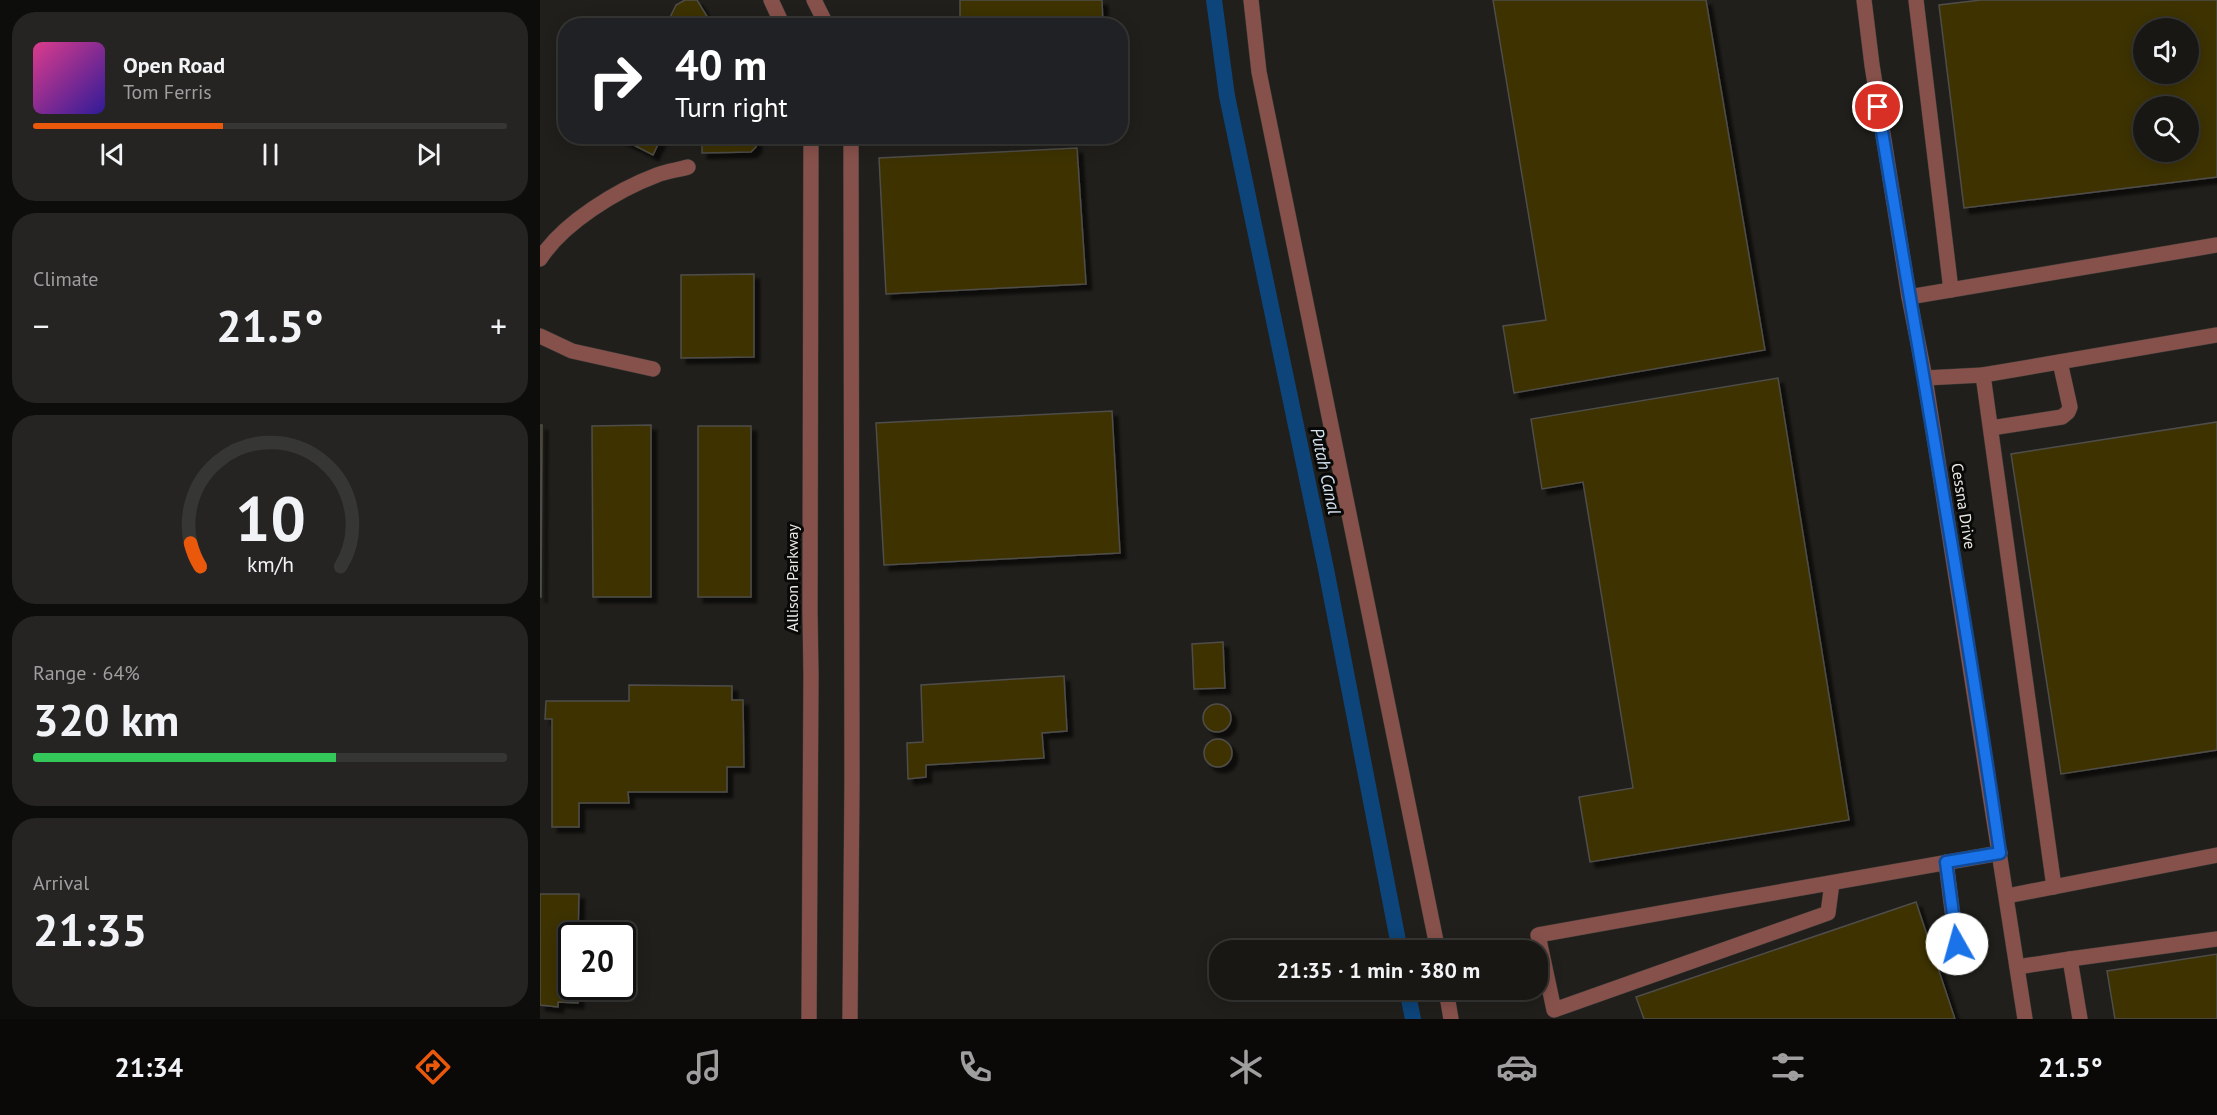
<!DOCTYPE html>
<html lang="en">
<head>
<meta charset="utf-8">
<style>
	:root { --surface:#181714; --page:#252422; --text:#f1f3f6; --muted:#9f9fa0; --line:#363634; --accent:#ea580c }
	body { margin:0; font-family:"PT Sans",sans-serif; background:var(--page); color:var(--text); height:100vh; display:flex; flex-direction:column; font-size:22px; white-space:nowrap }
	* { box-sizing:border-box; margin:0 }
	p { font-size:20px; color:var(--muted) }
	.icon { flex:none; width:33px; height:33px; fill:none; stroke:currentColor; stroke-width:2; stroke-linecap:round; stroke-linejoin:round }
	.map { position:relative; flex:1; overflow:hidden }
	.sheet { display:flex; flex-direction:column; gap:12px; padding:12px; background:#0d0d0b; width:540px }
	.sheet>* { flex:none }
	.banner { position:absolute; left:18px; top:18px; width:570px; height:126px; border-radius:24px; box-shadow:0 3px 15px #0003,0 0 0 2px var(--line); background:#202124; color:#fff; overflow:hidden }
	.buttons { position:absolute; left:1593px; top:18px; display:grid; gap:12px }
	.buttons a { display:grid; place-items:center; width:66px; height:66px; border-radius:50%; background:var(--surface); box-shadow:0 3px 15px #0003,0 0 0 2px var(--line); font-size:30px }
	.speed { position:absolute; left:18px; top:922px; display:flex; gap:12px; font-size:30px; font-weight:700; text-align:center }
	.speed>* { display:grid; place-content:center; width:78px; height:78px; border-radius:50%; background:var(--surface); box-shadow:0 3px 15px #0003,0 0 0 2px var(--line); line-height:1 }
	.speed .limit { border:3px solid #111; border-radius:9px; background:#fff; color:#111 }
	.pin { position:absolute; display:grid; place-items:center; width:51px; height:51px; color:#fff; margin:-26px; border:3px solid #fff; border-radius:50%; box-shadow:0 2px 6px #0007 }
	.me { position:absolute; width:66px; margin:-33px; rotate:353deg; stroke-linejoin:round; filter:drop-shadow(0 0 4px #0008) }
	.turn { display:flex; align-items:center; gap:21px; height:126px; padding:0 18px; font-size:27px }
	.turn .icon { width:78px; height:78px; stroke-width:2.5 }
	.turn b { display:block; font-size:42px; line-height:51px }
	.big { font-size:45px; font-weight:700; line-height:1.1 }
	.sheet .tile { flex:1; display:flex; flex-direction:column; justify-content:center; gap:9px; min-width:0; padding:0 21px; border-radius:24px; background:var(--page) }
	.sheet .dial { align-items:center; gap:0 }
	.dial svg { height:156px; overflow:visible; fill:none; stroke:var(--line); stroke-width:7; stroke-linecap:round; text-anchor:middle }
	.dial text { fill:var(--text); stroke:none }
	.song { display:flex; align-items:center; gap:18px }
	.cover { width:72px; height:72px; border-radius:9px; background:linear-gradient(135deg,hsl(330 70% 55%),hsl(250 70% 35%)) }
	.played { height:6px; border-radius:3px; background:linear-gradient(90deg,var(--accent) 40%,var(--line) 40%) }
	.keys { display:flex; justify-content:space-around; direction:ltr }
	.heat { display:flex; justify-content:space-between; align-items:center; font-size:33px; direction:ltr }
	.charge { height:9px; border-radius:4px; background:linear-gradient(90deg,#34c759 64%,var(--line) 0) }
	.trip { position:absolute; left:669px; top:940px; width:339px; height:60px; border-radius:24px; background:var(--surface); box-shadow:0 3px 15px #0003,0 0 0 2px var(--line); font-weight:700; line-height:60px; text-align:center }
	.menu { display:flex; height:96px; justify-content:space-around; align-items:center; background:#0a0908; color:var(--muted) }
	.menu .icon { width:42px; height:42px }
	.menu .selected { color:var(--accent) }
	.menu b { font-size:27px; color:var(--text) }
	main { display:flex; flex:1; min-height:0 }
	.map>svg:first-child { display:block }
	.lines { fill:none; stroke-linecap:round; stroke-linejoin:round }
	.canal { stroke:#0d4479; stroke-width:16 }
	.building { fill:#3d3102; stroke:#4f4d49; stroke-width:1.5; fill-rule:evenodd; filter:url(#shadow) }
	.minor-casing { stroke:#3c3b37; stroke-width:16 }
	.minor { stroke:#87514b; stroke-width:15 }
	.route-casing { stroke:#114b97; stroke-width:15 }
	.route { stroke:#1a73e8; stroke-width:10 }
	.labels { text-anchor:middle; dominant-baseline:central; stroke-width:6; stroke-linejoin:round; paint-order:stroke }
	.street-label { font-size:16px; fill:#e9e8e5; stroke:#090907 }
	.water-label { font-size:18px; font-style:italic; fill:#d4e2f2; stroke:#090907 }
</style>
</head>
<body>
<main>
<section class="sheet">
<div class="tile">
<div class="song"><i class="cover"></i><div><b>Open Road</b><p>Tom Ferris</p></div></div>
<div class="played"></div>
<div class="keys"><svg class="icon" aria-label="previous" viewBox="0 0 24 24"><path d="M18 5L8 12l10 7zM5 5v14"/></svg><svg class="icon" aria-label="pause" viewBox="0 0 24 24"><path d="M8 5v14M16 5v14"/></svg><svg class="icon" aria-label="next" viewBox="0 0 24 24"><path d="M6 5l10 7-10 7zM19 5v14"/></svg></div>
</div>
<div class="tile"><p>Climate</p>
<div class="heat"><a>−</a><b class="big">21.5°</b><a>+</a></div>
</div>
<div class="tile dial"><svg viewBox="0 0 100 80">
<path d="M14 69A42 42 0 1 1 86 69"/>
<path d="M14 69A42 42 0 0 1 9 57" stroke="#ea580c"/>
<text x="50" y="56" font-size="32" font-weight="700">10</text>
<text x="50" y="72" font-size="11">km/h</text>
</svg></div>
<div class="tile"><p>Range · 64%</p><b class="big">320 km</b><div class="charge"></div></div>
<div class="tile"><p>Arrival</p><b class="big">21:35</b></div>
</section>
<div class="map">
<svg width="1677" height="1019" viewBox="0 0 1677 1019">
	<defs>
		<filter id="shadow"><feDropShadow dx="5.5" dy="5.5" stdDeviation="1.5" flood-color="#0009"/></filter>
	</defs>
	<rect width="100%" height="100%" fill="#201f1b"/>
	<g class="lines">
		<g class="canal">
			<path d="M 674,0 L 687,96 L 786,569 L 860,951"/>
			<path d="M 867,990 L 873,1019"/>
		</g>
	</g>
	<g class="building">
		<path d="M 145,0 L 157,0 L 173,26 L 126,26 L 136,5 Z"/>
		<path d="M 420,0 L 562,0 L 563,26 L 420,26 Z"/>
		<path d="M 953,0 L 1166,0 L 1225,350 L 974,393 L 963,326 L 1006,320 Z"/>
		<path d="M 1441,0 L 1677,0 L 1677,177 L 1424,208 L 1399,5 ZM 1604,28 L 1648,28 L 1648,74 L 1604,74 ZM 1604,106 L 1648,106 L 1648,152 L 1604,152 Z"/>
		<path d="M 76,136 L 122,136 L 113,155 Z"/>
		<path d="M 162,136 L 216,136 L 216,147 L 211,152 L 162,153 Z"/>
		<path d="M 537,148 L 546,284 L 346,294 L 339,158 Z"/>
		<path d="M 214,274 L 214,357 L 141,358 L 141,275 Z"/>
		<path d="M 1238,378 L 1309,820 L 1050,862 L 1039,797 L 1093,788 L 1043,482 L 1002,489 L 991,419 Z"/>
		<path d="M 572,411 L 580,553 L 344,565 L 336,423 Z"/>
		<path d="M 1677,422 L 1677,750 L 1521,774 L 1471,454 Z"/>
		<path d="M 0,425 L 2,425 L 1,597 L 0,597 Z"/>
		<path d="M 111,425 L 111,597 L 53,597 L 52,426 Z"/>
		<rect x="158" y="426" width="53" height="171"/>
		<path d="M 683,642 L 685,688 L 654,689 L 652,644 Z"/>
		<path d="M 524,676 L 527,731 L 502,733 L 504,758 L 386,765 L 386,777 L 368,779 L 367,743 L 383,742 L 381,685 Z"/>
		<path d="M 89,685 L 192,686 L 192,700 L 203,700 L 204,767 L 187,767 L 187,792 L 88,792 L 89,803 L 39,803 L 39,827 L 12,827 L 12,719 L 5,719 L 6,701 L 89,701 Z"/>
		<circle cx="677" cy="718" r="14"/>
		<circle cx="678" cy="753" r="14"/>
		<path d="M 0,894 L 39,894 L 38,936 L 32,936 L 32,951 L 24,951 L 24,967 L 32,967 L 32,987 L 39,987 L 38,1003 L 18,1002 L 18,1007 L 0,1005 Z"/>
		<path d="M 1376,902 L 1415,1019 L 1104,1019 L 1096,997 Z"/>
		<path d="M 1677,954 L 1677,1019 L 1575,1019 L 1567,971 Z"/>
	</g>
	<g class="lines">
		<defs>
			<g id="minor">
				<path d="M 231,0 L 243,26"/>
				<path d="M 274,0 L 287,26"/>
				<path d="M 711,0 L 719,72 L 898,951"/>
				<path d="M 1324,0 L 1332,65 L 1369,297 L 1385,378 L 1485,1019"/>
				<path d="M 1376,0 L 1411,290"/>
				<path d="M 0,259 C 23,223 77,190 117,175 C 127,171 138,170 148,167"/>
				<path d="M 1369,297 L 1677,245"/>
				<path d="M 0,336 L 32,351 L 113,369"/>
				<path d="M 1443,375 L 1677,335"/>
				<path d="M 1385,378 L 1443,375 L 1514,887"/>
				<path d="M 1451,428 L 1522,417 L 1528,412 L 1530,407 L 1520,362"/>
				<path d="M 1406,862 L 1419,965"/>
				<path d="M 1292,883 L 1288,913 L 1014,1010 L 998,935 C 1152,908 1306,879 1460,853"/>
				<path d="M 1467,896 L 1677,855"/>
				<path d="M 1477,967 L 1530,959"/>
				<path d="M 906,990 L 911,1019"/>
				<path d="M 269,1019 L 271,676 L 270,611 L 271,136"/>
				<path d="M 310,1019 L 312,782 L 311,136"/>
				<path d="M 1540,1019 L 1530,959 L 1677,939"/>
			</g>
		</defs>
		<use href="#minor" class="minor-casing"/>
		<use href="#minor" class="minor"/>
	</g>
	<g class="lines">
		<defs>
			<path id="route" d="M 1338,107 C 1379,356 1424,604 1460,853 L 1406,862 L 1417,944"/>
		</defs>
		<use href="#route" class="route-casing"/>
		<use href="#route" class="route"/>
	</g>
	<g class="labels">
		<g class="street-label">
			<text transform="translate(1424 506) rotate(81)">Cessna Drive</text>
			<text transform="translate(252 578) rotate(-90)">Allison Parkway</text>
		</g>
		<g class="water-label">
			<text transform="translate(786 471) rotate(78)">Putah Canal</text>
		</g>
	</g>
</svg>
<div class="buttons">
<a><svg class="icon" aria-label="sound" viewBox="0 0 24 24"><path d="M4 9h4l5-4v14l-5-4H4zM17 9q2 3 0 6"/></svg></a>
<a><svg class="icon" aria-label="search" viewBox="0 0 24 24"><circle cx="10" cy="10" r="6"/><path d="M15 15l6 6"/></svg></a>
</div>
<div class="speed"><div class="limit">20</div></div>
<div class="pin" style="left:1338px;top:107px;background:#d93025"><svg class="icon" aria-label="arrive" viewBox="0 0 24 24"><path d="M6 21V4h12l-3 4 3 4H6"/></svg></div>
<svg class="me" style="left:1417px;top:944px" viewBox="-20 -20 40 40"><circle r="19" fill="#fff"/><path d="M0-13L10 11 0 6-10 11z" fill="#1a73e8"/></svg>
<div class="trip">21:35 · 1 min · 380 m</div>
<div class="banner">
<div class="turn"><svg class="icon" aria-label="right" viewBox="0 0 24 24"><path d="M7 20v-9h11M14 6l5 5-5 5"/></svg><div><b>40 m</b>Turn right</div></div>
</div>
</div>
</main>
<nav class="menu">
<b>21:34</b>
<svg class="icon selected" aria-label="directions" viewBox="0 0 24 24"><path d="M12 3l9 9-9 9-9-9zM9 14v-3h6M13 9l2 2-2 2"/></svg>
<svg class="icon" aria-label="music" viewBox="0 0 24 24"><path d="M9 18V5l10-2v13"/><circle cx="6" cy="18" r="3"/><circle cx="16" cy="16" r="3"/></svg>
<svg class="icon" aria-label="phone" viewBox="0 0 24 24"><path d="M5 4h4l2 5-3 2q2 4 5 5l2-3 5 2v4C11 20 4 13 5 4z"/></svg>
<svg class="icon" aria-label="climate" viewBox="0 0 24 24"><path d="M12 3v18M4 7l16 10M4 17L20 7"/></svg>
<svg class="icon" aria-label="car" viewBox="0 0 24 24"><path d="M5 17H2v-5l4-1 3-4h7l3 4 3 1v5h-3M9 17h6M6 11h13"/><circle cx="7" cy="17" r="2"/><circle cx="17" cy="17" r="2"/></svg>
<svg class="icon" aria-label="filters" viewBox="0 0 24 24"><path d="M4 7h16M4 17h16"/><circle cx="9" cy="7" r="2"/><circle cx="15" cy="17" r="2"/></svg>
<b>21.5°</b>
</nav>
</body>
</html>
